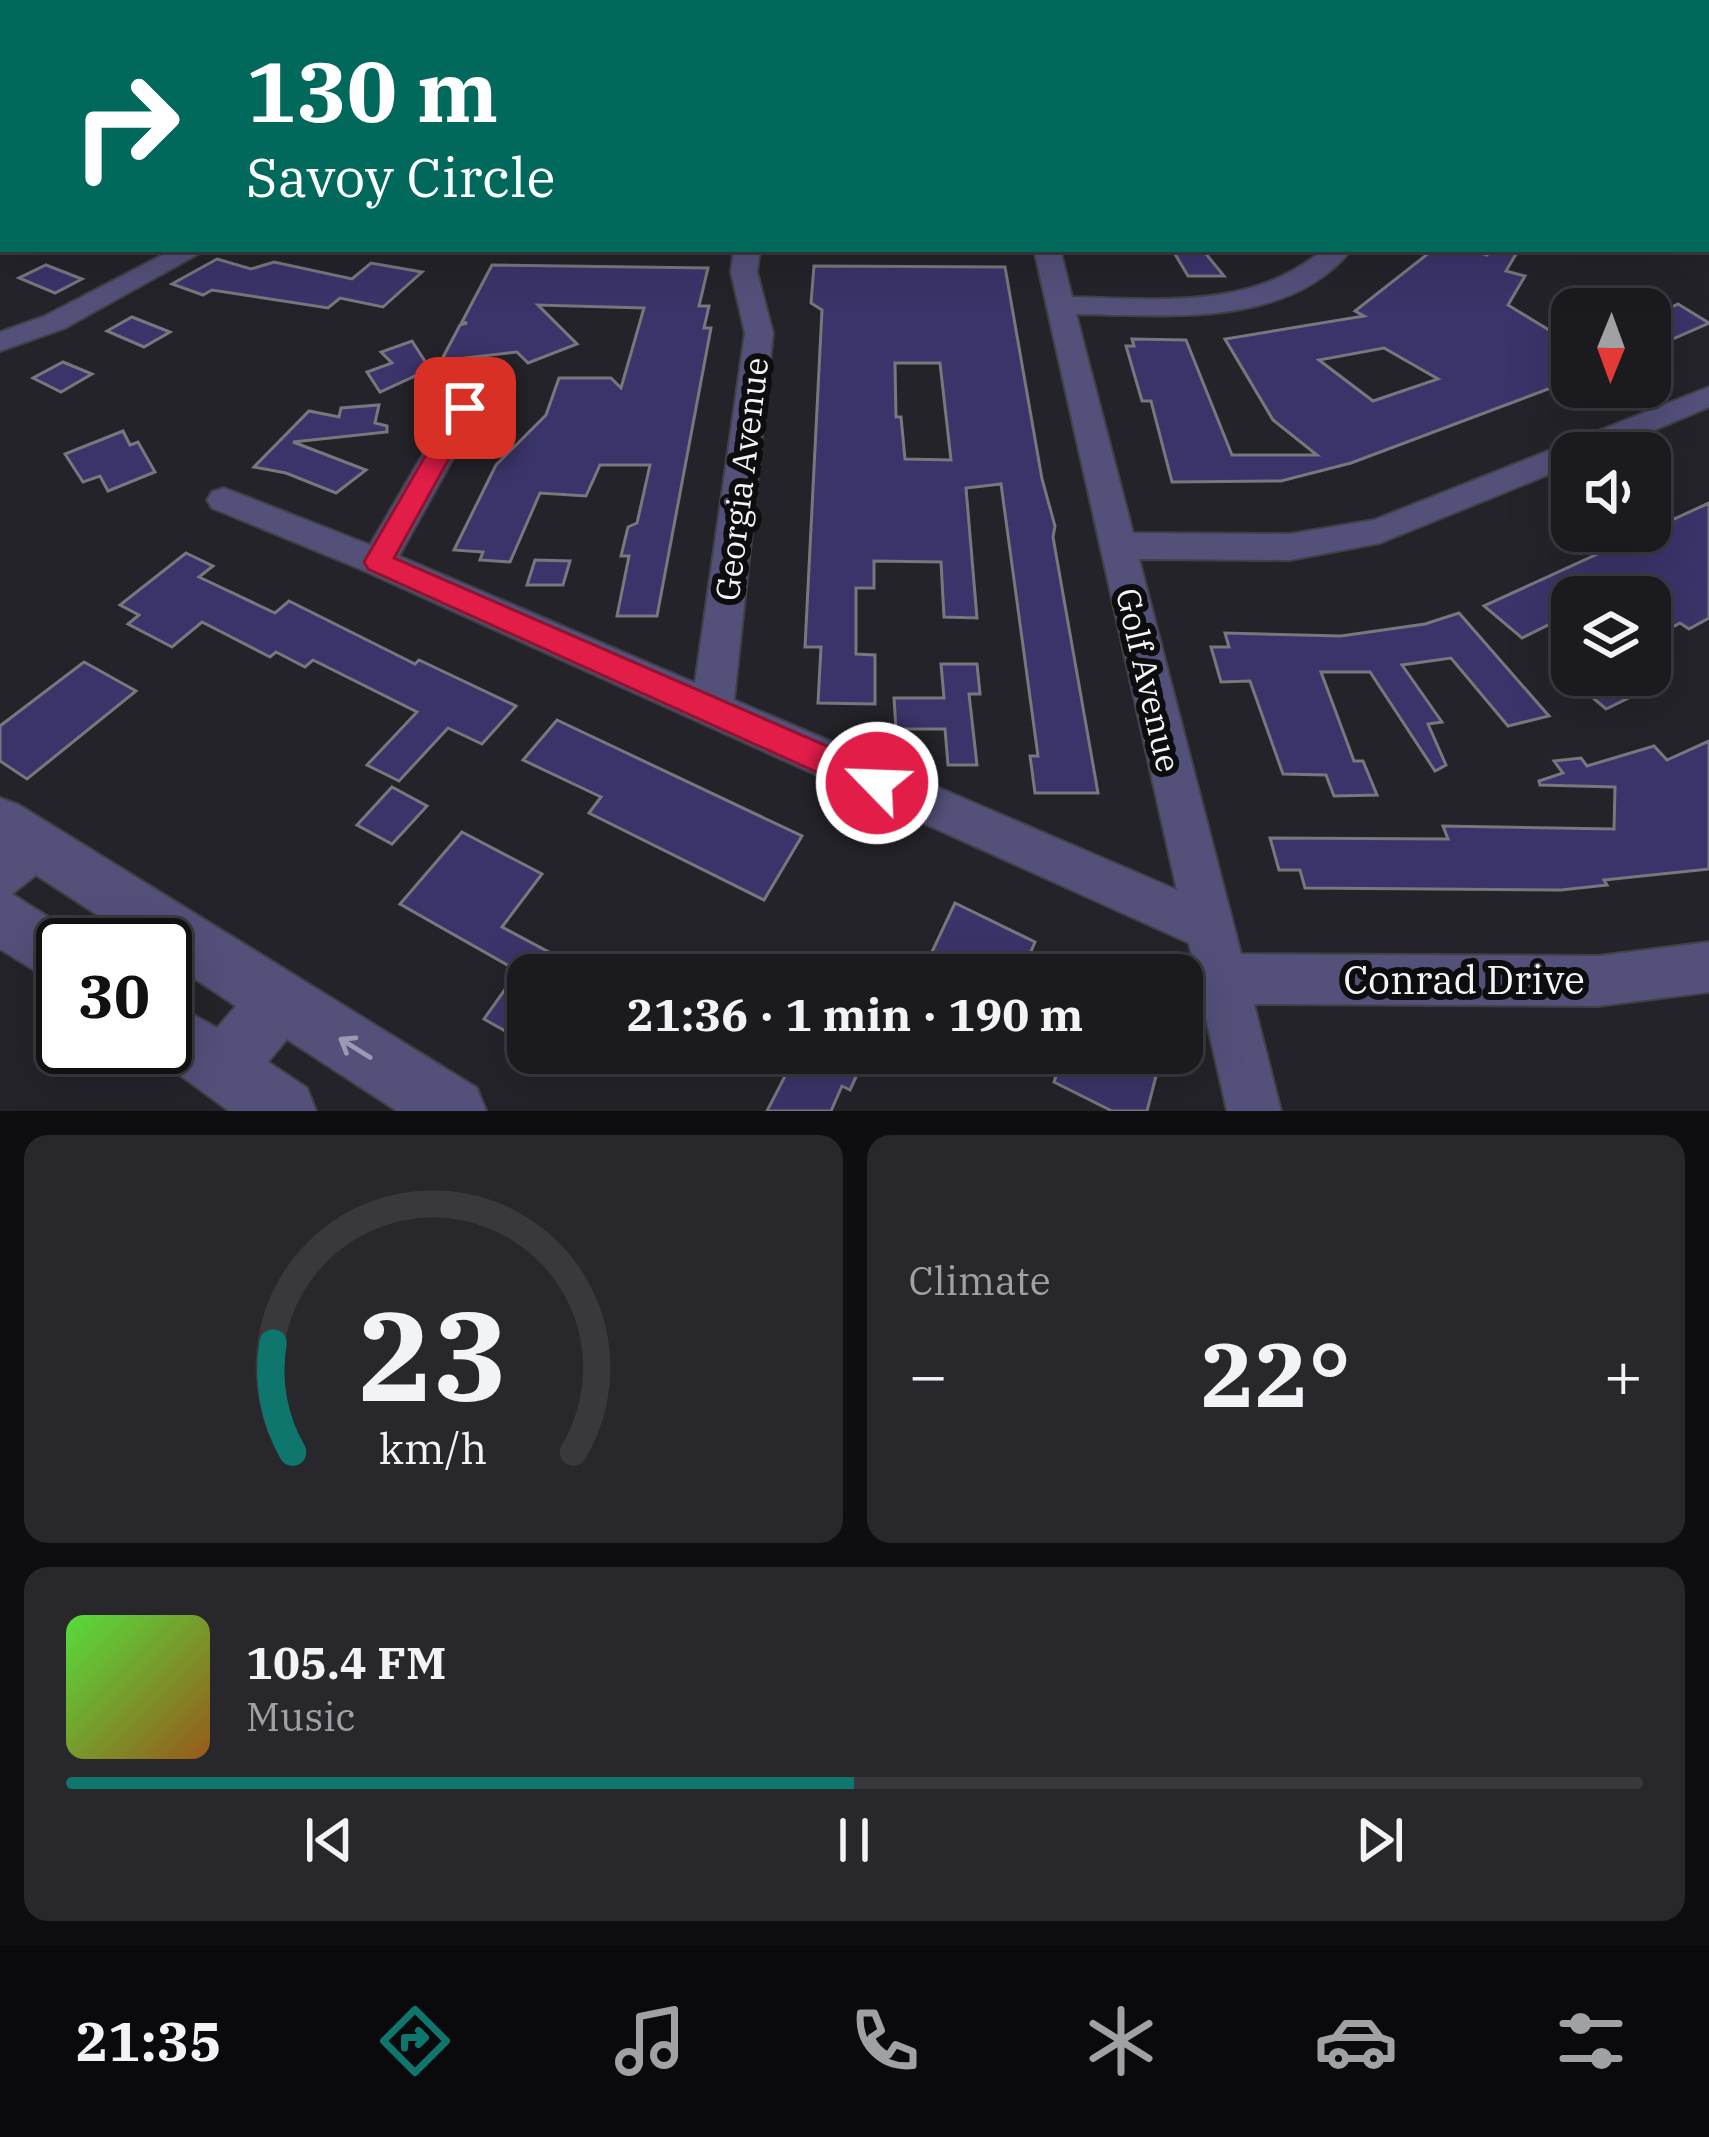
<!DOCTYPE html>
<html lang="en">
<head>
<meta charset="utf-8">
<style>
	:root { --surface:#1a1a1f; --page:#27272c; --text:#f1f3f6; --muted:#9fa1a4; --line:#38383d; --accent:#0f766e }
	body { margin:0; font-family:"IBM Plex Serif",serif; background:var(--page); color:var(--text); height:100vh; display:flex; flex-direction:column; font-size:45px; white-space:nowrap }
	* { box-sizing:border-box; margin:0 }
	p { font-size:39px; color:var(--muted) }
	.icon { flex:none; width:66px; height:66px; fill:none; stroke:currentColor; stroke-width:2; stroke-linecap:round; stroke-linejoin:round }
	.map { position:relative; height:1111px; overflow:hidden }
	.sheet { display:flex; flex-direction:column; gap:24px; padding:24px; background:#0e0e11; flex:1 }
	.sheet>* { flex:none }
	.banner { position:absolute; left:0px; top:0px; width:1710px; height:252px; box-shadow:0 12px 48px #0002,0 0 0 3px var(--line); background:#00695c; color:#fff; overflow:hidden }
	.needle { width:78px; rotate:181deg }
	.fabs { position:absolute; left:1551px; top:288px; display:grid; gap:24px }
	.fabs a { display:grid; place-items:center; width:120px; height:120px; border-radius:24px; background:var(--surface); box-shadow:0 12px 48px #0002,0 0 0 3px var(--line); font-size:60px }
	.speed { position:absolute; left:36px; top:918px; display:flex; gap:24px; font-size:60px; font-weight:700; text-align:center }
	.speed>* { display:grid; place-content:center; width:156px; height:156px; border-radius:50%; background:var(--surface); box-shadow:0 12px 48px #0002,0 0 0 3px var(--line); line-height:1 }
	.speed .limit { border:6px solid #111; border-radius:18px; background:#fff; color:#111 }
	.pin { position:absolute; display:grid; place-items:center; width:102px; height:102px; color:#fff; margin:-51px; border-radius:24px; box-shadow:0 6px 18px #0006 }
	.me { position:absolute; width:132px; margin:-66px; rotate:294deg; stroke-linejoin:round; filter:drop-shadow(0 0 9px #0008) }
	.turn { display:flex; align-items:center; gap:42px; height:252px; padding:0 48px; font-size:54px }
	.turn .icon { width:156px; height:156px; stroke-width:2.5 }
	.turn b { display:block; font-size:84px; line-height:102px }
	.big { font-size:90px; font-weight:800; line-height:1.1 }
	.sheet .card { flex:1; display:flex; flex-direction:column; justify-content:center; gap:18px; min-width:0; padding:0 42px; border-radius:24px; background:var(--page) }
	.sheet .dial { align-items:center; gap:0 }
	.dial svg { height:312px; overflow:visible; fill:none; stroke:var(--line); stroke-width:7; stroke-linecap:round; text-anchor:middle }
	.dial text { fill:var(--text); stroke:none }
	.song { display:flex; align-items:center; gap:36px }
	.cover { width:144px; height:144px; border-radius:18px; background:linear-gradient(135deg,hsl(110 70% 55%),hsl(30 70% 35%)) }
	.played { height:12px; border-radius:6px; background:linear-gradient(90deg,var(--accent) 50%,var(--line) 50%) }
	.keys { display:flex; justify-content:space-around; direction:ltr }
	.heat { display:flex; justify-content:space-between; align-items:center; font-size:66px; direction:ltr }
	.sheet .tiles { flex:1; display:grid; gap:24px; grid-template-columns:1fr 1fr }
	.card:last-child { grid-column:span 2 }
	.trip { position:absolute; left:507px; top:954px; width:696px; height:120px; border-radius:24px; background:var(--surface); box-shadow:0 12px 48px #0002,0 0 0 3px var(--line); font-weight:800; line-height:120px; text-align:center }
	.tabs { display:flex; height:192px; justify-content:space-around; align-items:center; background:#0a0a0c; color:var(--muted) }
	.tabs .icon { width:84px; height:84px }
	.tabs .selected { color:var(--accent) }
	.tabs b { font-size:54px; color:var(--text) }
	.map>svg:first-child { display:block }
	.green { fill:#2d3c05 }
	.building { fill:#3a346a; stroke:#77777e; stroke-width:3; fill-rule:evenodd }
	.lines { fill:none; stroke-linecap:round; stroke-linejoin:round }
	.minor-casing { stroke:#404046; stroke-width:4 }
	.tertiary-casing { stroke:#404046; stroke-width:4 }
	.primary-casing { stroke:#404046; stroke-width:4 }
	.minor { fill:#53507a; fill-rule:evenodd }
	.tertiary { fill:#53507a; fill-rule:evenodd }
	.primary { fill:#827ad0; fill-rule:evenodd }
	.oneway { stroke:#9b9ab3 }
	.route { fill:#e11d48; stroke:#92132f; stroke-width:3 }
	.labels { text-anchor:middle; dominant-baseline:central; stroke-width:12; stroke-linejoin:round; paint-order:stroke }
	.street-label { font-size:33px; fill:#f4f4f9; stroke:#0d0d0f }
	.near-street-label { font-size:39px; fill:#f4f4f9; stroke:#0d0d0f }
</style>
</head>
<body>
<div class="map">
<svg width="1709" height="1111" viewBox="0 0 1709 1111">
	<rect width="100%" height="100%" fill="#232329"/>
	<path class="green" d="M 1054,0 L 1709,0 L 1709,171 L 1707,3 Z"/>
	<g class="building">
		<path d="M 1172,249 L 1202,249 L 1224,276 L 1188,276 Z"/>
		<path d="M 1434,249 L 1468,249 L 1487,255 L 1491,249 L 1519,249 L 1506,271 L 1525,276 L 1508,305 L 1572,344 L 1572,380 L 1351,463 L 1281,481 L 1172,482 L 1151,401 L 1142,401 L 1126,346 L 1134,346 L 1132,339 L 1186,340 L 1232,455 L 1317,455 L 1273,420 L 1225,339 L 1364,316 L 1355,311 ZM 1384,348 L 1438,379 L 1373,401 L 1319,360 Z"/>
		<path d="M 217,259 L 251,269 L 274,262 L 352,279 L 371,263 L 422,272 L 383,307 L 340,298 L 328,308 L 212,290 L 203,295 L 172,284 Z"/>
		<path d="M 46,265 L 82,279 L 55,293 L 19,278 Z"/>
		<path d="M 492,265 L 708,268 L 699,306 L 709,306 L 704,328 L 711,328 L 657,616 L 617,616 L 629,556 L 621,556 L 628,527 L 637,523 L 650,465 L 600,465 L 586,496 L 540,493 L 510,562 L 480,560 L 483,552 L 454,550 L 496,465 L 546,415 L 559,378 L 611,378 L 621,388 L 644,308 L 538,305 L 577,344 L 528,363 L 517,352 L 441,361 L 460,325 L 467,323 L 462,322 Z"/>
		<path d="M 814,266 L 1005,267 L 1042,479 L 1055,526 L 1053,537 L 1098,793 L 1035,793 L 1030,756 L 1038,756 L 1001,484 L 966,488 L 977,618 L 944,617 L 941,562 L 874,561 L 874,588 L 856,588 L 856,654 L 875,655 L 875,704 L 818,703 L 821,647 L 805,647 L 822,310 L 811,303 ZM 895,363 L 940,363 L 951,460 L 905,459 L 901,417 L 896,417 Z"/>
		<path d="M 1678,304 L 1709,323 L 1650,349 L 1650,318 Z"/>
		<path d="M 132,317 L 170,332 L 144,347 L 107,331 Z"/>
		<path d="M 412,341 L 430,369 L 380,392 L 367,372 L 392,363 L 381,352 Z"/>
		<path d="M 63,362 L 92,374 L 61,392 L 33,378 Z"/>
		<path d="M 379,405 L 375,423 L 387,426 L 387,432 L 293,442 L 366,470 L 336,493 L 286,473 L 254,467 L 309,411 L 339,417 L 341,408 Z"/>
		<path d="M 123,431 L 130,445 L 138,442 L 155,472 L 108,491 L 100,476 L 83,482 L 65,454 Z"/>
		<path d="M 1709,503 L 1709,618 L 1689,629 L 1680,623 L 1650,640 L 1650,597 L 1572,597 L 1572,613 L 1522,638 L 1484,606 Z"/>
		<path d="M 186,553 L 213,566 L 199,577 L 275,613 L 289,601 L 415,664 L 419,660 L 516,706 L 482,744 L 448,728 L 399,781 L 367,765 L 417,712 L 313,660 L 305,667 L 276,652 L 270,657 L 202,622 L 172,647 L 128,624 L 139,615 L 120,605 Z"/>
		<path d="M 535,560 L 570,561 L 563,585 L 527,585 Z"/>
		<path d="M 1459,613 L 1549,716 L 1508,726 L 1451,658 L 1402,665 L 1442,722 L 1428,724 L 1446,765 L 1435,771 L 1370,672 L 1321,672 L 1354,761 L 1363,761 L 1377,795 L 1334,796 L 1326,775 L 1283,774 L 1250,681 L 1221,682 L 1211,647 L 1229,647 L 1225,633 L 1341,636 L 1425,624 Z"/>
		<path d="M 84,662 L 136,691 L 27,779 L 0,761 L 0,726 Z"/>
		<path d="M 941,664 L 977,664 L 980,694 L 969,694 L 977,765 L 948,765 L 945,729 L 896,729 L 894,698 L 944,698 Z"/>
		<path d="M 1566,675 L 1623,675 L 1643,691 L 1606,709 Z"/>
		<path d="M 557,720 L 802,836 L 764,900 L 589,813 L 601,797 L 523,760 Z"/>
		<path d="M 1709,741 L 1709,869 L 1604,880 L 1607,885 L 1561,890 L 1305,888 L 1300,870 L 1279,870 L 1270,838 L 1448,839 L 1443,826 L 1614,829 L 1615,787 L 1540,785 L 1539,781 L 1563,773 L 1554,761 L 1581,758 L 1587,766 L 1654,746 L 1667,760 Z"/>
		<path d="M 392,787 L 427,806 L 392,844 L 357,825 Z"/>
		<path d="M 462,832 L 542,874 L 502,927 L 592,975 L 528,975 L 528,1044 L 484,1019 L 518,971 L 400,904 Z"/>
		<path d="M 955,903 L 1035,942 L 1021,975 L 968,975 L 930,956 Z"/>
		<path d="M 797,1053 L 867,1053 L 850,1090 L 842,1086 L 831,1111 L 767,1111 Z"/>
		<path d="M 1064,1053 L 1162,1053 L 1147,1111 L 1112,1111 L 1054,1082 Z"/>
	</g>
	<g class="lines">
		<defs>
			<g id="minor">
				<path d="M 133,0 L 525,0 L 527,3 L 135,3 Z"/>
				<path d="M 576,0 L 594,0 L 575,3 Z"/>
				<path d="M 778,0 L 796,0 L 777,3 Z"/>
				<path d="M 174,249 L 207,249 L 65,328 L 0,351 L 0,332 L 45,316 Z"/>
				<path d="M 734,249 L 760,249 L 757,272 L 773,333 L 734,700 L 1177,890 L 1034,249 L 1060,249 L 1072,297 C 1160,299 1252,310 1324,249 L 1352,249 C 1288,329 1167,315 1076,314 L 1133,533 L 1290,534 L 1374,520 L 1709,387 L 1709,407 L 1600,453 L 1572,453 L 1572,465 L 1380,543 L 1290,560 L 1139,559 L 1241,954 L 1598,956 L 1709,942 L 1709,992 L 1598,1006 L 1254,1004 L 1281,1111 L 1227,1111 L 1189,943 L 365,571 L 212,508 L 207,500 L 212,492 L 224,488 L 370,545 L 454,401 L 476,401 L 481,408 L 399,556 L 695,683 L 745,333 L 731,272 Z"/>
			</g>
			<path id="tertiary" d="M 0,798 L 19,805 L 477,1088 L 486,1111 L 397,1111 L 287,1039 L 268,1062 L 307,1088 L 316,1111 L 229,1111 L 142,1047 L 165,1047 L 165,999 L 217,1028 L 236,1006 L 165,959 L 165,945 L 144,945 L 36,875 L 12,894 L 83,939 L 86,945 L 63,945 L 63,988 L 0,949 Z"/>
			<g id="primary">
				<path d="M 996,0 L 1035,0 L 1037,3 L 998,3 Z"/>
				<rect x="1707" y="208" width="2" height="23"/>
			</g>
		</defs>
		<use href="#minor" class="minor-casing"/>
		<use href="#tertiary" class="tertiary-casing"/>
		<use href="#primary" class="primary-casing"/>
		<use href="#minor" class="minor"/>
		<use href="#tertiary" class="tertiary"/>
		<use href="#primary" class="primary"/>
	</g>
	<defs><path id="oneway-shaft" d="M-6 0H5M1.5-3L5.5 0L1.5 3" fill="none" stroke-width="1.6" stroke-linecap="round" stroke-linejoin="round" transform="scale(3)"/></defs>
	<use class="oneway" href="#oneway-shaft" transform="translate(355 1048) rotate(-148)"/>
	<path class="route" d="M 465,401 L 477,408 L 394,558 L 889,773 L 893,783 L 889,794 L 877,798 L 865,794 L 368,569 L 364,562 L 368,555 L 453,408 Z"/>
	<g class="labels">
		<g class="street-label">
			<text transform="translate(741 479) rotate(-83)">Georgia Avenue</text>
			<text transform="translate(1149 680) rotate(77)">Golf Avenue</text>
		</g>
		<g class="near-street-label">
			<text x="1464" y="979">Conrad Drive</text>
		</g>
	</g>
</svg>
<div class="fabs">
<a><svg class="needle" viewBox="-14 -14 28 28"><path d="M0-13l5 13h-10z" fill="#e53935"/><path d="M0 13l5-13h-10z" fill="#9fa1a4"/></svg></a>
<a><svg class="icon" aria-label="sound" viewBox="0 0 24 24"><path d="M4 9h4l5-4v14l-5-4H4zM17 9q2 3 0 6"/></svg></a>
<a><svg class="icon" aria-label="layers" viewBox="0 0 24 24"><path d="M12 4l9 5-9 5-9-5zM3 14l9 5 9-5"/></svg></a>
</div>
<div class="speed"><div class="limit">30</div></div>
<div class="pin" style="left:465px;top:408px;background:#d93025"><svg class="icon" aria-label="arrive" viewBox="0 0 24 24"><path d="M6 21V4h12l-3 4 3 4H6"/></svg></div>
<svg class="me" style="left:877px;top:783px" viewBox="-20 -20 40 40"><circle r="17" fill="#e11d48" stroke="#fff" stroke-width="3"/><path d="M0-11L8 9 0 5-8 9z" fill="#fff"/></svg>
<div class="trip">21:36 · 1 min · 190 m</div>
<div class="banner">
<div class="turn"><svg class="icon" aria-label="right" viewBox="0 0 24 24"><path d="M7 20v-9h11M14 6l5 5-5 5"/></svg><div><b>130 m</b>Savoy Circle</div></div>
</div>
</div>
<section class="sheet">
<div class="tiles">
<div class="card dial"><svg viewBox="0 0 100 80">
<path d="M14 69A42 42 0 1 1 86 69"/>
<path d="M14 69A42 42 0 0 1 9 41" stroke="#0f766e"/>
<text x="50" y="56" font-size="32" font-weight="700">23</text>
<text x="50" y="72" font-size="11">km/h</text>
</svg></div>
<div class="card"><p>Climate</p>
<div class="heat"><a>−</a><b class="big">22°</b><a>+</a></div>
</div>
<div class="card">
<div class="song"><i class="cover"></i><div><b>105.4 FM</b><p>Music</p></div></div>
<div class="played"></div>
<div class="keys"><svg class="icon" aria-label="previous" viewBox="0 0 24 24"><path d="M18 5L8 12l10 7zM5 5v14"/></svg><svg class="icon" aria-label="pause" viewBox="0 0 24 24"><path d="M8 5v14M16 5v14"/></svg><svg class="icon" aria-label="next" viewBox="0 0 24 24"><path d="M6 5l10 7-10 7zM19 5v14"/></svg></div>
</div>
</div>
</section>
<nav class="tabs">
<b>21:35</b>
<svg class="icon selected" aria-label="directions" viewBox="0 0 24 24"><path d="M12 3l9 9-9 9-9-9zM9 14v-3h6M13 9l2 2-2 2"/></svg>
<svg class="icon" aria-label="music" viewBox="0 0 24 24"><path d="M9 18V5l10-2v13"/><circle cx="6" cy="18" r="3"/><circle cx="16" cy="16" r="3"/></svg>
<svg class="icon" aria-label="phone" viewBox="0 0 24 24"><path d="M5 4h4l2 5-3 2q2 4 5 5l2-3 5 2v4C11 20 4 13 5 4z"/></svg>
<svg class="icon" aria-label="climate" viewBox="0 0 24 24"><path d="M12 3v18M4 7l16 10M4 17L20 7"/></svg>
<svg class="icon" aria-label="car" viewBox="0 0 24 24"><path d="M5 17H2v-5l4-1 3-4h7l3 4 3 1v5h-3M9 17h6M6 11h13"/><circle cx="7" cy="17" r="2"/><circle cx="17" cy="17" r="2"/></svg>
<svg class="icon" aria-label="filters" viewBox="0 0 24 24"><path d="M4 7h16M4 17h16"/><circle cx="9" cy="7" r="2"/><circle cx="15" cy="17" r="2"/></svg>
</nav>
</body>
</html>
